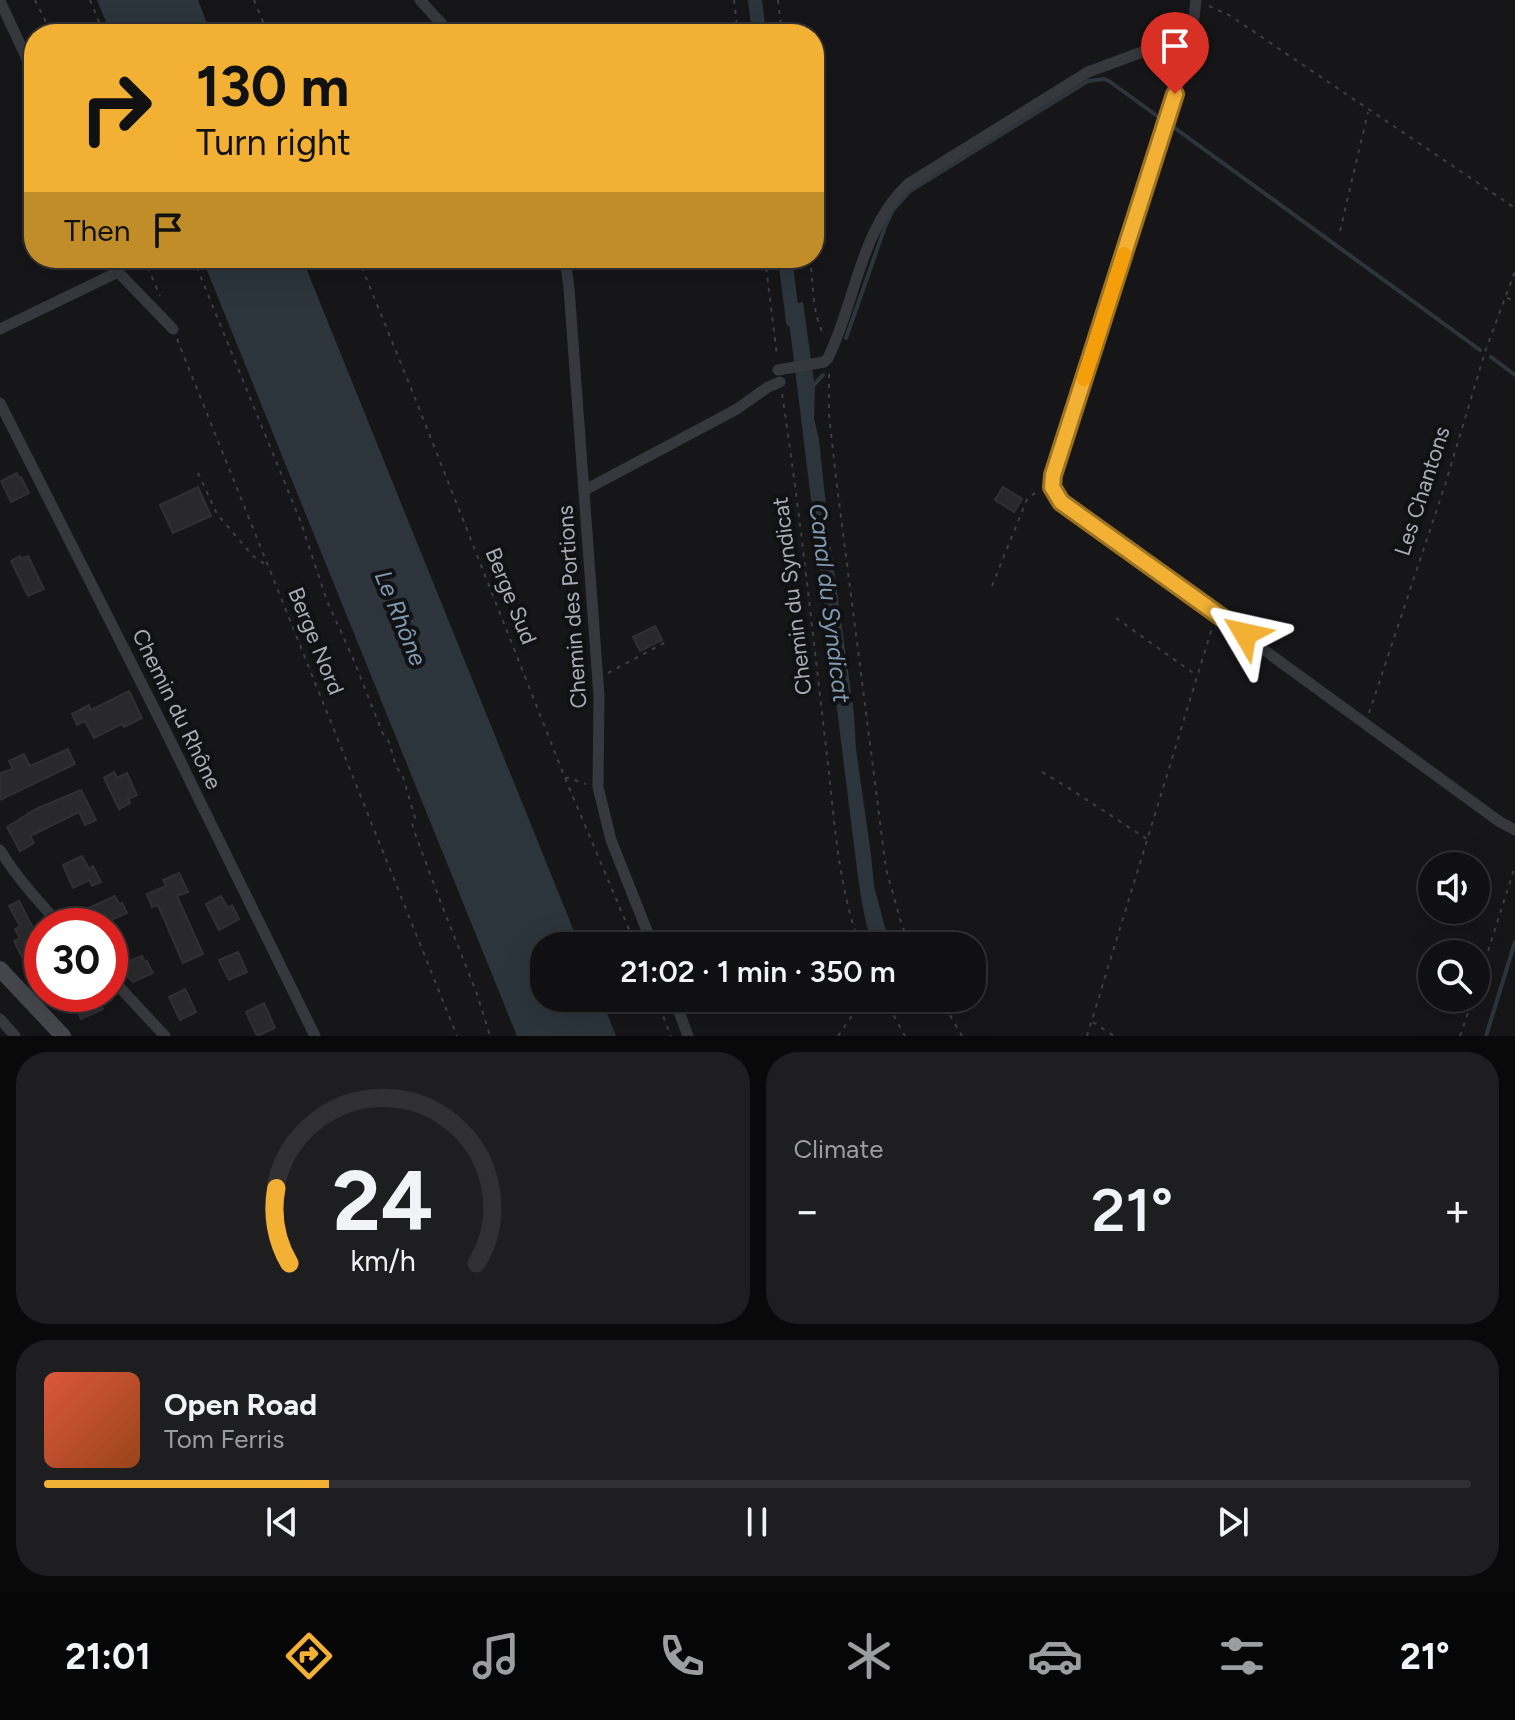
<!DOCTYPE html>
<html lang="en">
<head>
<meta charset="utf-8">
<style>
	:root { --surface:#101012; --page:#1e1e20; --text:#f1f3f6; --muted:#9c9d9f; --line:#303032; --accent:#f2b134 }
	body { margin:0; font-family:Figtree,sans-serif; background:var(--page); color:var(--text); height:100vh; display:flex; flex-direction:column; font-size:30px; white-space:nowrap }
	* { box-sizing:border-box; margin:0 }
	p { font-size:26px; color:var(--muted) }
	.icon { flex:none; width:44px; height:44px; fill:none; stroke:currentColor; stroke-width:2; stroke-linecap:round; stroke-linejoin:round }
	.map { position:relative; height:1036px; overflow:hidden }
	.details { display:flex; flex-direction:column; gap:16px; padding:16px; background:#09090a; flex:1 }
	.details>* { flex:none }
	.hud { position:absolute; left:24px; top:24px; width:800px; height:244px; border-radius:32px; box-shadow:0 8px 32px #0002,0 0 0 2px var(--line); background:#f2b134; color:#111; overflow:hidden }
	.controls { position:absolute; left:1418px; top:852px; display:grid; gap:16px }
	.controls a { display:grid; place-items:center; width:72px; height:72px; border-radius:50%; background:var(--surface); box-shadow:0 8px 32px #0002,0 0 0 2px var(--line); font-size:40px }
	.speed { position:absolute; left:24px; top:908px; display:flex; gap:16px; font-size:40px; font-weight:700; text-align:center }
	.speed>* { display:grid; place-content:center; width:104px; height:104px; border-radius:50%; background:var(--surface); box-shadow:0 8px 32px #0002,0 0 0 2px var(--line); line-height:1 }
	.speed .limit { border:12px solid #d22; background:#fff; color:#111 }
	.pin { position:absolute; display:grid; place-items:center; width:68px; height:68px; color:#fff; margin:-82px -34px; border-radius:50% 50% 50% 0; rotate:-45deg; box-shadow:0 0 8px #0007 }
	.pin .icon { rotate:45deg }
	.me { position:absolute; width:88px; margin:-44px; rotate:306deg; stroke-linejoin:round; filter:drop-shadow(0 0 6px #0008) }
	.turn { display:flex; align-items:center; gap:28px; height:168px; padding:0 40px; font-size:36px }
	.turn .icon { width:104px; height:104px; stroke-width:2.5 }
	.turn b { display:block; font-size:56px; line-height:68px }
	.then { display:flex; align-items:center; height:76px; padding:0 40px; background:#0003; gap:16px; font-size:30px }
	.big { font-size:60px; font-weight:600; line-height:1.1 }
	.details .tile { flex:1; display:flex; flex-direction:column; justify-content:center; gap:12px; min-width:0; padding:0 28px; border-radius:32px; background:var(--page) }
	.details .dial { align-items:center; gap:0 }
	.dial svg { height:208px; overflow:visible; fill:none; stroke:var(--line); stroke-width:7; stroke-linecap:round; text-anchor:middle }
	.dial text { fill:var(--text); stroke:none }
	.song { display:flex; align-items:center; gap:24px }
	.cover { width:96px; height:96px; border-radius:12px; background:linear-gradient(135deg,hsl(10 70% 55%),hsl(20 70% 35%)) }
	.played { height:8px; border-radius:4px; background:linear-gradient(90deg,var(--accent) 20%,var(--line) 20%) }
	.keys { display:flex; justify-content:space-around; direction:ltr }
	.heat { display:flex; justify-content:space-between; align-items:center; font-size:44px; direction:ltr }
	.details .tiles { flex:1; display:grid; gap:16px; grid-template-columns:1fr 1fr }
	.tile:last-child { grid-column:span 2 }
	.trip { position:absolute; left:530px; top:932px; width:456px; height:80px; border-radius:32px; background:var(--surface); box-shadow:0 8px 32px #0002,0 0 0 2px var(--line); font-weight:600; line-height:80px; text-align:center }
	.tabs { display:flex; height:128px; justify-content:space-around; align-items:center; background:#060607; color:var(--muted) }
	.tabs .icon { width:56px; height:56px }
	.tabs .on { color:var(--accent) }
	.tabs b { font-size:36px; color:var(--text) }
	.map>svg:first-child { display:block }
	.water { fill:#2c353c }
	.lines { fill:none; stroke-linecap:round; stroke-linejoin:round }
	.stream { stroke:#2c353c; stroke-width:4 }
	.canal { stroke:#2c353c; stroke-width:14 }
	.building { fill:#29292c; stroke:#303034; stroke-width:2 }
	.path { stroke:#3d3f44; stroke-width:2; stroke-dasharray:4 6; stroke-linecap:butt }
	.street { stroke:#37383d; stroke-width:11 }
	.secondary { stroke:#45474d; stroke-width:16 }
	.route-casing { stroke:#9d7322; stroke-width:20 }
	.route { stroke:#f2b134; stroke-width:14 }
	.slow { stroke:#f59e0b; stroke-width:14 }
	.labels { text-anchor:middle; dominant-baseline:central; stroke-width:8; stroke-linejoin:round; paint-order:stroke }
	.street-label { font-size:22px; fill:#a8adb8; stroke:#111113 }
	.water-label { font-size:24px; font-style:italic; fill:#7f9bb3; stroke:#111113 }
</style>
</head>
<body>
<div class="map">
<svg width="1515" height="1036" viewBox="0 0 1515 1036">
	<rect width="100%" height="100%" fill="#161618"/>
	<g class="water">
		<path d="M 97,0 L 198,0 L 211,34 L 111,34 Z"/>
		<path d="M 202,258 L 302,258 L 580,946 L 544,946 L 544,998 L 601,998 L 616,1036 L 517,1036 Z"/>
		<path d="M 803,302 L 815,389 L 814,418 L 819,440 L 829,534 L 854,714 L 856,749 L 871,855 L 874,886 L 890,946 L 873,946 C 861,912 858,874 853,838 L 787,305 Z"/>
	</g>
	<g class="lines">
		<g class="stream">
			<path d="M 1172,126 L 1480,350"/>
			<path d="M 846,338 L 886,224 L 893,210 L 910,191 L 1088,81 L 1104,79 L 1109,81 L 1160,118"/>
			<path d="M 1491,357 L 1515,375"/>
			<path d="M 811,388 L 823,375"/>
			<path d="M 1486,1036 L 1515,942"/>
		</g>
		<g class="canal">
			<path d="M 755,0 L 759,34"/>
			<path d="M 785,258 L 793,321"/>
		</g>
	</g>
	<g class="building">
		<path d="M 17,473 L 19,478 L 21,477 L 29,493 L 11,502 L 1,481 Z"/>
		<path d="M 198,487 L 211,516 L 173,533 L 160,505 Z"/>
		<path d="M 1003,487 L 1022,499 L 1014,512 L 995,500 Z"/>
		<path d="M 20,556 L 21,559 L 28,556 L 44,589 L 28,596 L 11,561 Z"/>
		<path d="M 655,626 L 662,640 L 640,651 L 633,637 Z"/>
		<path d="M 129,691 L 142,718 L 124,727 L 122,724 L 94,738 L 85,721 L 77,725 L 72,714 L 89,705 L 91,710 Z"/>
		<path d="M 68,749 L 75,764 L 0,800 L 0,773 L 13,769 L 9,761 L 24,754 L 30,766 Z"/>
		<path d="M 114,772 L 117,778 L 127,773 L 137,795 L 128,799 L 130,803 L 119,809 L 104,778 Z"/>
		<path d="M 81,790 L 96,820 L 85,825 L 79,812 L 30,836 L 34,843 L 20,851 L 7,827 L 36,809 Z"/>
		<path d="M 82,856 L 89,869 L 93,866 L 101,882 L 92,886 L 89,880 L 73,888 L 63,865 Z"/>
		<path d="M 179,873 L 188,892 L 177,896 L 203,954 L 183,963 L 158,905 L 152,907 L 147,894 L 166,886 L 163,880 Z"/>
		<path d="M 115,896 L 119,904 L 122,903 L 127,913 L 97,926 L 84,926 L 78,913 Z"/>
		<path d="M 221,896 L 228,908 L 232,905 L 239,919 L 219,930 L 206,904 Z"/>
		<path d="M 19,901 L 35,932 L 30,934 L 38,949 L 22,957 L 14,941 L 20,938 L 15,929 L 20,926 L 9,906 Z"/>
		<path d="M 238,952 L 247,972 L 229,980 L 219,960 Z"/>
		<path d="M 121,953 L 129,961 L 142,956 L 145,962 L 147,961 L 153,973 L 133,982 L 119,968 L 115,971 L 110,969 L 110,963 Z"/>
		<path d="M 185,989 L 196,1012 L 180,1020 L 169,997 Z"/>
		<path d="M 78,994 L 95,994 L 103,1009 L 81,1019 L 71,997 Z"/>
		<path d="M 264,1003 L 275,1028 L 257,1036 L 246,1012 Z"/>
	</g>
	<g class="lines">
		<g class="path">
			<path d="M 35,0 L 52,34"/>
			<path d="M 90,0 L 104,34"/>
			<path d="M 254,0 L 268,34"/>
			<path d="M 734,0 L 738,34"/>
			<path d="M 778,0 L 782,34"/>
			<path d="M 1209,6 L 1229,15 L 1515,208"/>
			<path d="M 1340,231 L 1368,112"/>
			<path d="M 144,258 L 160,296"/>
			<path d="M 193,258 L 300,520 L 327,601 L 352,656 L 383,734 L 389,742 L 396,766 L 403,777 L 415,818 L 412,822 L 413,828 L 441,903 L 477,994 L 490,1036"/>
			<path d="M 358,258 L 411,388 L 565,778 L 636,946"/>
			<path d="M 765,258 L 777,356"/>
			<path d="M 810,258 C 813,280 812,318 825,336"/>
			<path d="M 1507,298 L 1515,301"/>
			<path d="M 177,339 L 457,1036"/>
			<path d="M 829,374 L 829,414 L 836,478 L 886,869 L 902,926 L 912,946"/>
			<path d="M 782,394 C 800,511 812,629 826,747 C 834,813 837,883 860,946"/>
			<path d="M 198,473 L 217,514 L 253,556 L 269,567"/>
			<path d="M 992,586 L 1027,499 L 1039,490"/>
			<path d="M 1116,618 L 1196,675"/>
			<path d="M 608,673 L 664,643"/>
			<path d="M 1369,713 L 1445,485 L 1485,352 L 1515,271"/>
			<path d="M 1042,772 L 1067,787 L 1147,839"/>
			<path d="M 565,778 L 569,778 L 586,784"/>
			<path d="M 1476,989 L 1515,866"/>
			<path d="M 656,998 L 671,1036"/>
			<path d="M 884,998 L 905,1036"/>
			<path d="M 940,998 L 962,1036"/>
			<path d="M 1093,1022 L 1114,1036"/>
			<path d="M 838,1036 L 864,998"/>
			<path d="M 1087,1036 L 1212,628"/>
			<path d="M 1460,1036 L 1473,998"/>
		</g>
		<g class="street">
			<path d="M 420,0 L 451,34"/>
			<path d="M 1196,0 L 1191,43 L 1053,475 C 1051,487 1052,493 1061,502 L 1500,822 L 1515,830"/>
			<path d="M 0,1 L 34,74"/>
			<path d="M 112,258 L 118,272 L 173,329"/>
			<path d="M 565,258 L 569,288 L 599,696 L 598,787 L 611,840 L 653,946"/>
			<path d="M 0,329 L 118,272"/>
			<path d="M 778,370 L 824,362 L 828,358 C 856,301 860,229 908,184 L 1088,72 L 1161,45 L 1192,39"/>
			<path d="M 0,403 L 165,730 L 315,1036"/>
			<path d="M 585,490 L 737,409 L 768,387 L 780,382"/>
			<path d="M 0,850 C 17,878 39,902 61,926"/>
			<path d="M 110,977 L 165,1036"/>
			<path d="M 674,998 L 688,1036"/>
			<path d="M 0,1019 L 15,1036"/>
		</g>
		<path class="secondary" d="M 0,969 L 63,1036"/>
	</g>
	<g class="lines">
		<defs>
			<path id="route" d="M 1175,94 L 1053,475 L 1052,487 L 1061,502 L 1245,634"/>
		</defs>
		<use href="#route" class="route-casing"/>
		<use href="#route" class="route"/>
		<path class="slow" d="M 1084,379 L 1124,254"/>
	</g>
	<g class="labels">
		<g class="street-label">
			<text transform="translate(1422 491) rotate(-72)">Les Chantons</text>
			<text transform="translate(511 596) rotate(68)">Berge Sud</text>
			<text transform="translate(792 596) rotate(-97)">Chemin du Syndicat</text>
			<text transform="translate(572 607) rotate(-94)">Chemin des Portions</text>
			<text transform="translate(316 641) rotate(68)">Berge Nord</text>
			<text transform="translate(177 709) rotate(64)">Chemin du Rhône</text>
		</g>
		<g class="water-label">
			<text transform="translate(830 603) rotate(83)">Canal du Syndicat</text>
			<text transform="translate(401 618) rotate(68)">Le Rhône</text>
		</g>
	</g>
</svg>
<div class="controls">
<a><svg class="icon" aria-label="sound" viewBox="0 0 24 24"><path d="M4 9h4l5-4v14l-5-4H4zM17 9q2 3 0 6"/></svg></a>
<a><svg class="icon" aria-label="search" viewBox="0 0 24 24"><circle cx="10" cy="10" r="6"/><path d="M15 15l6 6"/></svg></a>
</div>
<div class="speed"><div class="limit">30</div></div>
<div class="pin" style="left:1175px;top:94px;background:#d93025"><svg class="icon" aria-label="arrive" viewBox="0 0 24 24"><path d="M6 21V4h12l-3 4 3 4H6"/></svg></div>
<svg class="me" style="left:1245px;top:634px" viewBox="-20 -20 40 40"><path d="M0-17L14 15 0 8-14 15z" fill="#f2b134" stroke="#fff" stroke-width="4"/></svg>
<div class="trip">21:02 · 1 min · 350 m</div>
<div class="hud">
<div class="turn"><svg class="icon" aria-label="right" viewBox="0 0 24 24"><path d="M7 20v-9h11M14 6l5 5-5 5"/></svg><div><b>130 m</b>Turn right</div></div>
<div class="then">Then<svg class="icon" aria-label="arrive" viewBox="0 0 24 24"><path d="M6 21V4h12l-3 4 3 4H6"/></svg></div>
</div>
</div>
<section class="details">
<div class="tiles">
<div class="tile dial"><svg viewBox="0 0 100 80">
<path d="M14 69A42 42 0 1 1 86 69"/>
<path d="M14 69A42 42 0 0 1 9 40" stroke="#f2b134"/>
<text x="50" y="56" font-size="32" font-weight="700">24</text>
<text x="50" y="72" font-size="11">km/h</text>
</svg></div>
<div class="tile"><p>Climate</p>
<div class="heat"><a>−</a><b class="big">21°</b><a>+</a></div>
</div>
<div class="tile">
<div class="song"><i class="cover"></i><div><b>Open Road</b><p>Tom Ferris</p></div></div>
<div class="played"></div>
<div class="keys"><svg class="icon" aria-label="previous" viewBox="0 0 24 24"><path d="M18 5L8 12l10 7zM5 5v14"/></svg><svg class="icon" aria-label="pause" viewBox="0 0 24 24"><path d="M8 5v14M16 5v14"/></svg><svg class="icon" aria-label="next" viewBox="0 0 24 24"><path d="M6 5l10 7-10 7zM19 5v14"/></svg></div>
</div>
</div>
</section>
<nav class="tabs">
<b>21:01</b>
<svg class="icon on" aria-label="directions" viewBox="0 0 24 24"><path d="M12 3l9 9-9 9-9-9zM9 14v-3h6M13 9l2 2-2 2"/></svg>
<svg class="icon" aria-label="music" viewBox="0 0 24 24"><path d="M9 18V5l10-2v13"/><circle cx="6" cy="18" r="3"/><circle cx="16" cy="16" r="3"/></svg>
<svg class="icon" aria-label="phone" viewBox="0 0 24 24"><path d="M5 4h4l2 5-3 2q2 4 5 5l2-3 5 2v4C11 20 4 13 5 4z"/></svg>
<svg class="icon" aria-label="climate" viewBox="0 0 24 24"><path d="M12 3v18M4 7l16 10M4 17L20 7"/></svg>
<svg class="icon" aria-label="car" viewBox="0 0 24 24"><path d="M5 17H2v-5l4-1 3-4h7l3 4 3 1v5h-3M9 17h6M6 11h13"/><circle cx="7" cy="17" r="2"/><circle cx="17" cy="17" r="2"/></svg>
<svg class="icon" aria-label="filters" viewBox="0 0 24 24"><path d="M4 7h16M4 17h16"/><circle cx="9" cy="7" r="2"/><circle cx="15" cy="17" r="2"/></svg>
<b>21°</b>
</nav>
</body>
</html>
